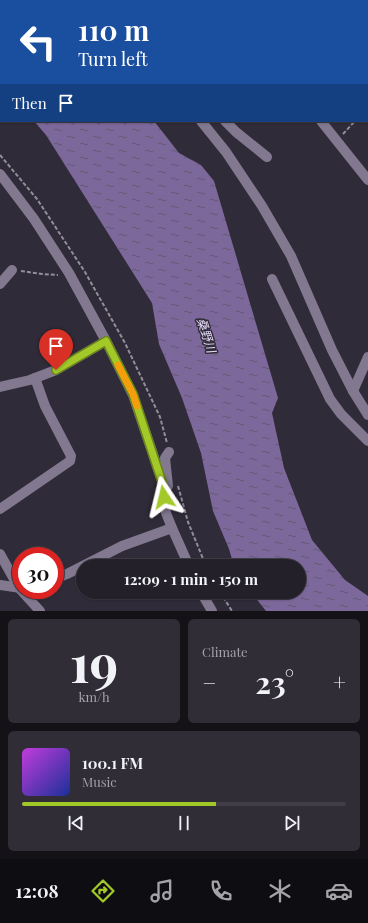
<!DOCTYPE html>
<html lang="en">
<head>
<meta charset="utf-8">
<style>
	:root { --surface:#24202a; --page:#302d36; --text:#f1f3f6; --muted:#a3a3a8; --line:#413e47; --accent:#a2c928 }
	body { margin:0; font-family:"Playfair Display","Noto Sans JP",serif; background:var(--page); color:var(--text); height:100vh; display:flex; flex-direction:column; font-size:15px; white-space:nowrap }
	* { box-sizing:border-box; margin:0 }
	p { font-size:13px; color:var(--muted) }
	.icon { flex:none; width:22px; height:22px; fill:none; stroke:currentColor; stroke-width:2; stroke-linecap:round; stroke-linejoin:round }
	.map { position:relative; height:611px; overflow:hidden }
	.sheet { display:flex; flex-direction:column; gap:8px; padding:8px; background:#141217; flex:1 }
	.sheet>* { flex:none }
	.guide { position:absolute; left:0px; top:0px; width:368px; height:122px; box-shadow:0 1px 3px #0004,0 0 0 1px var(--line); background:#1a4fa0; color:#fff; overflow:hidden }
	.speed { position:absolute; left:12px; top:547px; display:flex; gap:8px; font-size:20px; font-weight:700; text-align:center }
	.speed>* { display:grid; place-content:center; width:52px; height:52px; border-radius:50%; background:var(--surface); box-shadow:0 1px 3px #0004,0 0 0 1px var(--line); line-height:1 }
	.speed .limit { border:6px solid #d22; background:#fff; color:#111 }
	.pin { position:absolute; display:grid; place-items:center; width:34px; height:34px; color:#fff; margin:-41px -17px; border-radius:50% 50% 50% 0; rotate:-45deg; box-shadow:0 0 4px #0007 }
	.pin .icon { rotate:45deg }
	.me { position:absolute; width:44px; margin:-22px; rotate:350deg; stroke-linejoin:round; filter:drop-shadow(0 0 3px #0008) }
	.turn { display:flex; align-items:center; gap:14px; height:84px; padding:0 12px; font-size:18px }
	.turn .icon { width:52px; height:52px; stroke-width:2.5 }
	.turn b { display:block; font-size:28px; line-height:34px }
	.then { display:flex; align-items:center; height:38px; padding:0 12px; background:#0003; gap:8px; font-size:15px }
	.big { font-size:30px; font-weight:700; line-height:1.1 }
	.sheet .widget { flex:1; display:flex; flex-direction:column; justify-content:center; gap:6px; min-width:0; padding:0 14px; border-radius:6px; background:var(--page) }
	.sheet .dial { align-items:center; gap:0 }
	.dial b { font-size:52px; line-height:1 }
	.song { display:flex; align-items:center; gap:12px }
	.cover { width:48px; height:48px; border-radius:6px; background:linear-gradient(135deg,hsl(290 70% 55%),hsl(230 70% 35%)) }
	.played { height:4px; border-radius:2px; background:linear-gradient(90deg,var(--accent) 60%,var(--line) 60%) }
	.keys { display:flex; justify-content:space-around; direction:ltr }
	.heat { display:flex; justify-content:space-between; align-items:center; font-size:22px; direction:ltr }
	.sheet .tiles { flex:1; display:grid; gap:8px; grid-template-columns:1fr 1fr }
	.widget:last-child { grid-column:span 2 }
	.trip { position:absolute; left:76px; top:559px; width:230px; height:40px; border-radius:20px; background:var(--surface); box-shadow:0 1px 3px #0004,0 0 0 1px var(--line); font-weight:700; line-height:40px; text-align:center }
	.dock { display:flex; height:64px; justify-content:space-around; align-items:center; background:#0e0d11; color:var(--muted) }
	.dock .icon { width:28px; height:28px }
	.dock .on { color:var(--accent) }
	.dock b { font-size:18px; color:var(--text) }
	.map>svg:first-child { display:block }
	.water { fill:url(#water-ripples) }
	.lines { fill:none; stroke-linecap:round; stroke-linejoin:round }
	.path { stroke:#938f9a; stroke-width:2; stroke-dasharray:4 2; stroke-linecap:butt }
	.minor { stroke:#827990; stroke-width:10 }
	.route-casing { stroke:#69831a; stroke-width:10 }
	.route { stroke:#a2c928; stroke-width:7 }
	.slow { stroke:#f59e0b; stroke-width:7 }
	.labels { text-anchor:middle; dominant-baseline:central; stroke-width:3; stroke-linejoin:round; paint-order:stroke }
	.water-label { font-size:12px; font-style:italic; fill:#e7dbfa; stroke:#302b38 }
</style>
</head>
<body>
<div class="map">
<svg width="368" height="611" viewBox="0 0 368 611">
	<defs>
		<pattern id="water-ripples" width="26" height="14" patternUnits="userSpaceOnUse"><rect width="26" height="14" fill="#7d689b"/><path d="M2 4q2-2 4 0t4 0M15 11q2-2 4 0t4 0" fill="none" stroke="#635873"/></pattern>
	</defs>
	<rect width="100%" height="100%" fill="#302b38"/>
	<path class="water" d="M 34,121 L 154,121 L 179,153 L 201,165 L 214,181 L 278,398 L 272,413 L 284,468 L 312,540 L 345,580 L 368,596 L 368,611 L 266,611 L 251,592 L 299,592 L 299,566 L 234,566 L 229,549 L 213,511 L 201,453 L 182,398 L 159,344 L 152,303 L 46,135 Z"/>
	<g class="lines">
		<g class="path">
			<path d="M 367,109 L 368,109"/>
			<path d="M 343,134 L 355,121"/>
			<path d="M 0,155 L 37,199 L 85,272 L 125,343 L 160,417 L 167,443"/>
			<path d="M 21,271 L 42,274 L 58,275"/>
			<path d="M 178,486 L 188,522 L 206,566"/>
			<path d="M 220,592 L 232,611"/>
		</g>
		<g class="minor">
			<path d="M 101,0 L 102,1"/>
			<path d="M 113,0 L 113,1"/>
			<path d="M 216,0 L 217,1"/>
			<path d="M 345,1 L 346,0"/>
			<path d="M 201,121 L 226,152 L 262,206 L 291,256 L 332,350 L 353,391 L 368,415"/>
			<path d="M 225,121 L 236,132 L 267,157"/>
			<path d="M 321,121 L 368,180"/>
			<path d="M 0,174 L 34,219 L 69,273 L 106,341 L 133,395 L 162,481 L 166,513 L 172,528"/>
			<path d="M 272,279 L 330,399 L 341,414 L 368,441"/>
			<path d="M 0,284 L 12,270"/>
			<path d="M 0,387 L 30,380 L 56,370 L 106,341"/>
			<path d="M 353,391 L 368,357"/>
			<path d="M 168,486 L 165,458 L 169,452"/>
			<path d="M 0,509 L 70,461 L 71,456 L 45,406 L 35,378"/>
			<path d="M 0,554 L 19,588 L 40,611"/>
			<path d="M 55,579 L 67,574 L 122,546 L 172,528 L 189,566"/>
			<path d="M 0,585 L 21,588"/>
			<path d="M 201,592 L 212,611"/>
		</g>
	</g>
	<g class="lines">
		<defs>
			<path id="route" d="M 56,370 L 106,341 L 133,394 L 162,482 L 164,497"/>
		</defs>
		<use href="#route" class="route-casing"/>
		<use href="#route" class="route"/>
		<path class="slow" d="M 118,365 L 133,394 L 137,406"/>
	</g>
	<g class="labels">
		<g class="water-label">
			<text transform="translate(207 335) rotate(72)">桑野川</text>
		</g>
	</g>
</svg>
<div class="speed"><div class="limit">30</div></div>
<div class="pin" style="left:56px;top:370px;background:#d93025"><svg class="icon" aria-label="arrive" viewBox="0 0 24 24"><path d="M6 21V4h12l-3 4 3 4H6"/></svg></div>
<svg class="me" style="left:164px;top:497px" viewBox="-20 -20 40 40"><path d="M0-17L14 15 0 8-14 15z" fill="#a2c928" stroke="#fff" stroke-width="4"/></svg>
<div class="trip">12:09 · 1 min · 150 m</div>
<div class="guide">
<div class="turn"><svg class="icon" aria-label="left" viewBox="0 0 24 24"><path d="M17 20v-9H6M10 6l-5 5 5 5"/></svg><div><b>110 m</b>Turn left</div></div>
<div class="then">Then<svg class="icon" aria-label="arrive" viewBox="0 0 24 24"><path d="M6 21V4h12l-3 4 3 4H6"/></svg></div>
</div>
</div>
<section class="sheet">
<div class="tiles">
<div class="widget dial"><b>19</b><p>km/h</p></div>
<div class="widget"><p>Climate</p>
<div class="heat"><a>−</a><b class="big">23°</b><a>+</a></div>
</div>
<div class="widget">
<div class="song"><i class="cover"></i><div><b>100.1 FM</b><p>Music</p></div></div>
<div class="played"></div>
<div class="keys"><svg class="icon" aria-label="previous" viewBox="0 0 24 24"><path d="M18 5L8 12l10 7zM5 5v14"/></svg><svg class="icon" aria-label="pause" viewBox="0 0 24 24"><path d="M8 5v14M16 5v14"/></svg><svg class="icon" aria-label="next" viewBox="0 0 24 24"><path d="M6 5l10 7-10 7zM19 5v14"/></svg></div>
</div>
</div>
</section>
<nav class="dock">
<b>12:08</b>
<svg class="icon on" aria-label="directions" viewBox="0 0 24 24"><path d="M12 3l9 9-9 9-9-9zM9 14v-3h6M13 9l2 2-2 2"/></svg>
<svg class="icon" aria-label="music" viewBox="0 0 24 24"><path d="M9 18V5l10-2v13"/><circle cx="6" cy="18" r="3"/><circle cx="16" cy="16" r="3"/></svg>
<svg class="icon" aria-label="phone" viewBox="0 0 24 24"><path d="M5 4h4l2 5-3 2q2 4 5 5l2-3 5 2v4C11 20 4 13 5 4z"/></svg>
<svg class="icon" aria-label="climate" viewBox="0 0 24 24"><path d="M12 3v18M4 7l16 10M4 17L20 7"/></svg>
<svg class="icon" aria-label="car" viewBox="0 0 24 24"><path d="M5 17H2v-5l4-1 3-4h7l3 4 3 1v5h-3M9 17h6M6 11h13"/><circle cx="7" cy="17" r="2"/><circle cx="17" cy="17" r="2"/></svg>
</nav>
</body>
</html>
